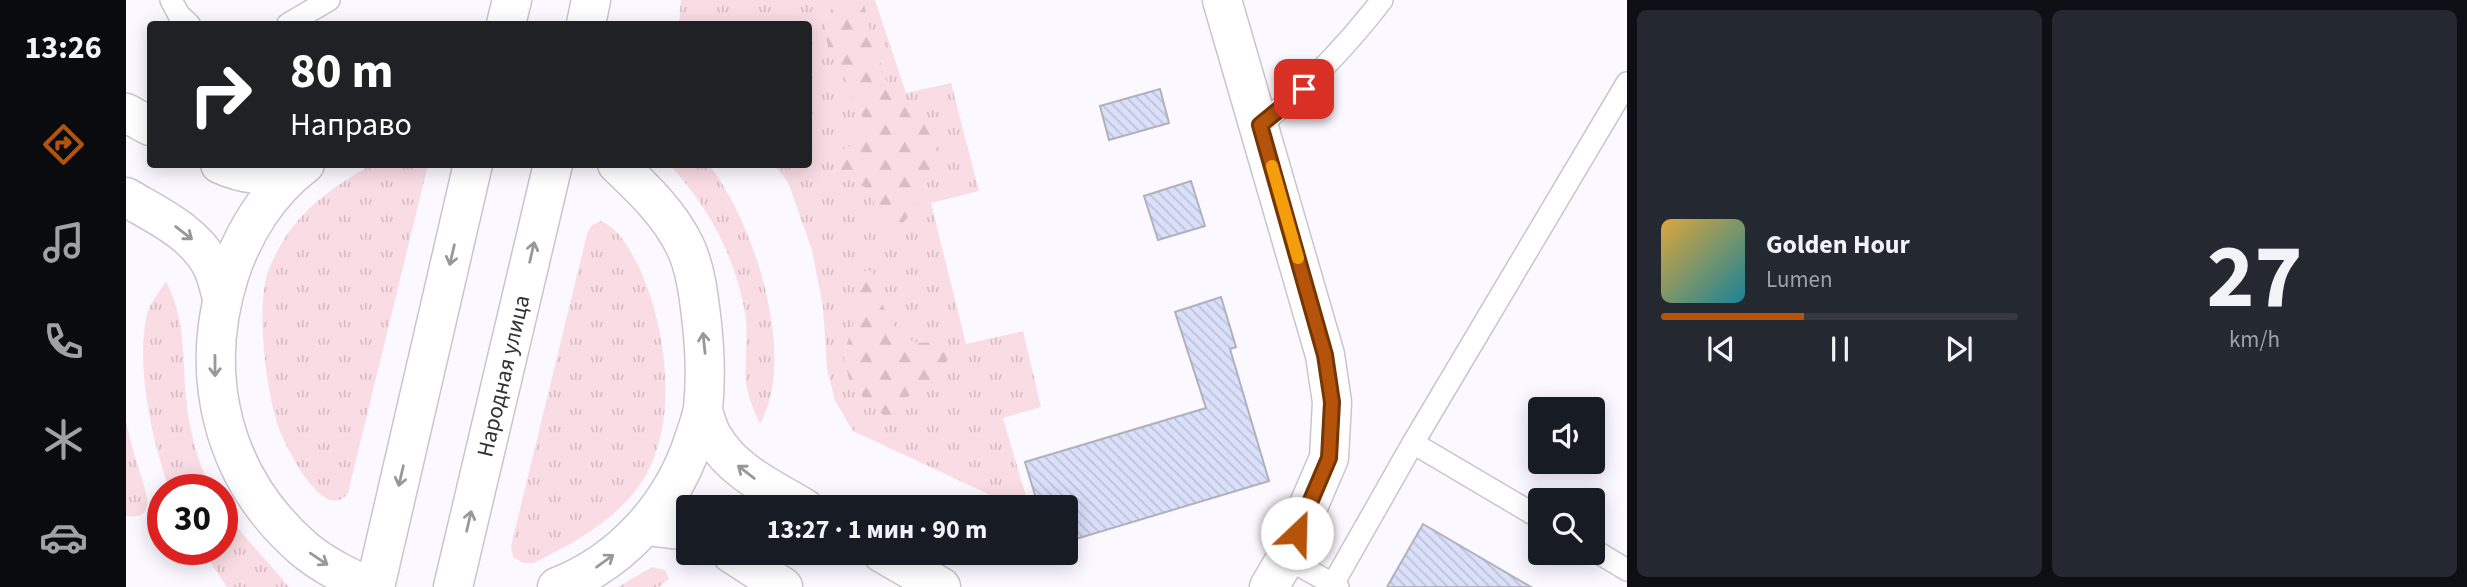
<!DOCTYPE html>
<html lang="ru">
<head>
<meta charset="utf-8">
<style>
	:root { --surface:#171b24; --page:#242831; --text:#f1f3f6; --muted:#9ea1a6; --line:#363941; --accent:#b45309 }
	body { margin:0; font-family:"Source Sans 3",sans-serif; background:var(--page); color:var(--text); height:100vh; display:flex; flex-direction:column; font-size:26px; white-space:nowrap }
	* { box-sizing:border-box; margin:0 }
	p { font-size:23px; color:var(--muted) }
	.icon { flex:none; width:38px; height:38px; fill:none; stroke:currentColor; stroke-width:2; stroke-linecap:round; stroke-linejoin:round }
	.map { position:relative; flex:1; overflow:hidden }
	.panel { display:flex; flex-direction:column; gap:10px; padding:10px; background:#0d0f14; width:840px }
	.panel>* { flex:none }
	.banner { position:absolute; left:21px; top:21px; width:665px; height:147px; border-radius:7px; box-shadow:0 4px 18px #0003; background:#202124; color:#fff; overflow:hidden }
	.controls { position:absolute; left:1402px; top:397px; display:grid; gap:14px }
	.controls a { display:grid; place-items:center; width:77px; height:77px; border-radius:7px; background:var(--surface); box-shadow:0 4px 18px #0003; font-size:35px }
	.speed { position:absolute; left:21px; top:474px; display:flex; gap:14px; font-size:35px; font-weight:700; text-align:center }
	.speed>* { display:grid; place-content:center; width:91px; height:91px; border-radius:50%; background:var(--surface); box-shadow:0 4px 18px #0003; line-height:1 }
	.speed .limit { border:10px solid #d22; background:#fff; color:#111 }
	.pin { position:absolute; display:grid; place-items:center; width:60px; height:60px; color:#fff; margin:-30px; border-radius:14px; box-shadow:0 4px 10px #0006 }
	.me { position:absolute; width:77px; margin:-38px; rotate:24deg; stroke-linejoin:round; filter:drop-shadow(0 0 5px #0008) }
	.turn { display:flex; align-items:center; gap:24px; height:147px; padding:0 28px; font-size:32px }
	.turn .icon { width:91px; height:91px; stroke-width:2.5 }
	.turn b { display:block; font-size:49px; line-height:60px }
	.panel .widget { flex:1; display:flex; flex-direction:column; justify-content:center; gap:10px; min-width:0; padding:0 24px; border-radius:10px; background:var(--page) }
	.panel .dial { align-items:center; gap:0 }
	.dial b { font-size:91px; line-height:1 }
	.song { display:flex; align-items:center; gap:21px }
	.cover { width:84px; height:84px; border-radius:10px; background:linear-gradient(135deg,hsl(40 70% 55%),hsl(190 70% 35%)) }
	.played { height:7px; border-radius:4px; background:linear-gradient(90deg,var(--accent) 40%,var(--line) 40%) }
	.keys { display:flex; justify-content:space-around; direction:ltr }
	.panel .tiles { flex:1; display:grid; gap:10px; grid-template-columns:repeat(2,1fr) }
	.trip { position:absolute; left:550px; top:495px; width:402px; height:70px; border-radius:7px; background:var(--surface); box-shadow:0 4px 18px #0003; font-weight:700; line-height:70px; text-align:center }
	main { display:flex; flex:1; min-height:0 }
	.tabs { display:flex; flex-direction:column; width:126px; justify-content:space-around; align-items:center; background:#090b0e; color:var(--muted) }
	.tabs .icon { width:49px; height:49px }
	.tabs .selected { color:var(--accent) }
	.tabs b { font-size:32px; color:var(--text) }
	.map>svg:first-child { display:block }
	.grass { fill:url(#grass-tufts) }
	.forest { fill:url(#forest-firs) }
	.building { fill:url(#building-back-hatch); stroke:#afb1bc; stroke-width:2 }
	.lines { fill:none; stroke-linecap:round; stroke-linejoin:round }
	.lane-casing { stroke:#c9c5cf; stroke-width:24 }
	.street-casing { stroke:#c9c5cf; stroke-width:41 }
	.secondary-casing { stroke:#c9c5cf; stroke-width:41 }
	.primary-casing { stroke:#c9c5cf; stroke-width:41 }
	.lane { stroke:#fff; stroke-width:21 }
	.street { stroke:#fff; stroke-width:38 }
	.secondary { stroke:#fff; stroke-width:38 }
	.primary { stroke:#fff; stroke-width:38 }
	.oneway { stroke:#98989a }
	.route-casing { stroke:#753606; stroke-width:18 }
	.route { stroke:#b45309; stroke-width:12 }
	.slow { stroke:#f59e0b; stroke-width:12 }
	.labels { text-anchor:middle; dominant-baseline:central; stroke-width:5; stroke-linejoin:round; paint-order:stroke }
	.street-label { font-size:23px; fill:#323135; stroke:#fbf8ff }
</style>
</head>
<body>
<main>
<nav class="tabs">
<b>13:26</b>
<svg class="icon selected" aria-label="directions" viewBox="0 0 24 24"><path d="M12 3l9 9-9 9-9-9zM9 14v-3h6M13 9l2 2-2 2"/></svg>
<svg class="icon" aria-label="music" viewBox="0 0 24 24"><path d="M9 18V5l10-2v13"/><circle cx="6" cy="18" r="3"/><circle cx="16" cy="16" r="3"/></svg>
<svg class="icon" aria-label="phone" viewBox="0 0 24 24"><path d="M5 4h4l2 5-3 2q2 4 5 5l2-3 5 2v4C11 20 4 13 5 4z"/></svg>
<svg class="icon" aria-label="climate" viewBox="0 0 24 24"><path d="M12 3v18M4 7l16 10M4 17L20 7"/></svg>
<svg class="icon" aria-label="car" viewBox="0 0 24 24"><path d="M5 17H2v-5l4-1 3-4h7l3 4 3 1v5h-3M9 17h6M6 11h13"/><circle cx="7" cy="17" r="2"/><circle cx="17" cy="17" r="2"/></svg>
</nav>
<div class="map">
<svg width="1501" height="587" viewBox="0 0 1501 587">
	<defs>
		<pattern id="grass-tufts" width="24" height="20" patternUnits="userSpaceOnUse" patternTransform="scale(1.75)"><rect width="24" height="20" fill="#fadde4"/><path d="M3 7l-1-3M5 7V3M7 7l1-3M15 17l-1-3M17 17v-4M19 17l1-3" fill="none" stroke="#d7bec4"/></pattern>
		<pattern id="forest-firs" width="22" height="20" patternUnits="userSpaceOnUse" patternTransform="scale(1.75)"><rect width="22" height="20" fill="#fadde4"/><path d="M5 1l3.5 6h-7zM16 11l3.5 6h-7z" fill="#d7bec4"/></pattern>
		<pattern id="building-back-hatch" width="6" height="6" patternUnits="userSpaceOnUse" patternTransform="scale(1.75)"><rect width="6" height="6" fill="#dae0f9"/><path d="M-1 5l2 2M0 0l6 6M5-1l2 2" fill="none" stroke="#bcc1d6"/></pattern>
	</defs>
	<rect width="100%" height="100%" fill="#fbf8ff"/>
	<g class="grass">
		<path d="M 555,0 L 749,0 L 780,93 L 825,83 L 853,191 L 805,203 L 840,344 L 897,331 L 915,407 L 877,418 L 903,507 L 890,507 L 727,431 L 709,401 L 701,368 L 697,307 L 686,250 L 662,182 L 648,165 L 682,164 L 682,24 L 553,24 Z"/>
		<path d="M 245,165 L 302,165 L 222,493 C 198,526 157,443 151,423 C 140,388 129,303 143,269 C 164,217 198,192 245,165 Z"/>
		<path d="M 544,165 L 583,165 C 628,221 672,358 634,424 C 628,411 622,397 620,383 C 618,360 623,335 619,312 C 608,254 583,208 544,165 Z"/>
		<path d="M 475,221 C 493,229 503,248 512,265 C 540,324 553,416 520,475 C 495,518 451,541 408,563 L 397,563 L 387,557 L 385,546 L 461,234 L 466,225 Z"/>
		<path d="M 40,281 C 60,321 56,353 60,397 C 63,429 71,461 86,490 L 44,490 C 26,442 9,364 21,314 C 24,303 34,291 40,281 Z"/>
		<path d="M 0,421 C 3,434 6,447 10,460 C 14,477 38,522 0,516 Z"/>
		<path d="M 96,509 C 117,536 141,560 163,587 L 101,587 L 76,550 L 96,550 Z"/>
		<path d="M 526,567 L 539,570 L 543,579 L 533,587 L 492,587 Z"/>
	</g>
	<g class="forest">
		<path d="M 704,0 L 737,0 L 746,38 L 760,79 L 777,105 L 805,130 L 813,160 L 786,212 L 773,228 L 757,225 L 748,213 L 748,195 C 736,183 721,178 709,167 L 711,153 L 735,139 L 738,120 L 726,98 L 711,57 L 703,51 L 699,30 L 706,7 Z"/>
		<path d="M 743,270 L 756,282 C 756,289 755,298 757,305 C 761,319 775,338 789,342 C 796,344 814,341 823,342 L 822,359 L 810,379 L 781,397 L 775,416 L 763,420 L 740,400 L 724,383 L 718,358 L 724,332 L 732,313 L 728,293 L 728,273 Z"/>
	</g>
	<g class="building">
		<path d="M 1034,89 L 1043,123 L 983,140 L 974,106 Z"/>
		<path d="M 1065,181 L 1079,226 L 1032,240 L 1018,196 Z"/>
		<path d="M 1095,297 L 1110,347 L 1104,349 L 1143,481 L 940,542 L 940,508 L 913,508 L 899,462 L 1080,408 L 1049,312 Z"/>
		<path d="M 1297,524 L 1405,587 L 1261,587 Z"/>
	</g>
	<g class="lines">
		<defs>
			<g id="lane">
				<path d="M 45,0 L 53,15 L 63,24"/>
				<path d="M 162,24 L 203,0"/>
				<path d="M 1134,125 C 1180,88 1220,47 1256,0"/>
				<path d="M 1287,443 L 1501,83"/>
				<path d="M 1466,549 L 1501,570"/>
				<path d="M 1160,558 L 1212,587"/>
				<path d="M 1207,584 L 1287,443 L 1414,518"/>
			</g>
			<path id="street" d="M 1096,0 L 1199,355 L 1206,402 L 1203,458 L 1160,558 L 1143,587"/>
			<g id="secondary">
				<path d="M 577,411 C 580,420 582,429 587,437 C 606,471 646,489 678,508"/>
				<path d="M 520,526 L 562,531"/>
				<path d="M 605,553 L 657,587"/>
				<path d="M 756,553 L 815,587"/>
			</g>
			<g id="primary">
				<path d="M 380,24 L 386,0"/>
				<path d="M 460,24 L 465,0"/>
				<path d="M 0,113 L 24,126"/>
				<path d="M 94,164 C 118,175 140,176 166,174"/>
				<path d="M 179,164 C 143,191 118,231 104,273 C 71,375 96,478 178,549 C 197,565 220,576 243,587"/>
				<path d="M 0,197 C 32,216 68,232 86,266 C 91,276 93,288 96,298"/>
				<path d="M 249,587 L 347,164"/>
				<path id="s1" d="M 327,587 L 427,164"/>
				<path d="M 431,587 C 496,562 547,505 568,439 C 571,430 575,419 577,409 C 580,380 579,352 576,324 C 573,298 570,269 559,246 C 543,213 517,189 491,164"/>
			</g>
		</defs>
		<use href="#lane" class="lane-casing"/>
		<use href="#street" class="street-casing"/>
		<use href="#secondary" class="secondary-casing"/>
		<use href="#primary" class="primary-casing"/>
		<use href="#lane" class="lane"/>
		<use href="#street" class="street"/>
		<use href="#secondary" class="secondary"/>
		<use href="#primary" class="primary"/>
	</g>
	<defs><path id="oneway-shaft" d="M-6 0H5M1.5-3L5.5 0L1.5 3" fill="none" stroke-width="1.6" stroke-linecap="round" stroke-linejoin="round" transform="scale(1.75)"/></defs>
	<g class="oneway">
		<use href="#oneway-shaft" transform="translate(58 233) rotate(38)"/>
		<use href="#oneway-shaft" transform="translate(406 252) rotate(-77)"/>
		<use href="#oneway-shaft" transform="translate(326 255) rotate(103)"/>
		<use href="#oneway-shaft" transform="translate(578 343) rotate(-96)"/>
		<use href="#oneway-shaft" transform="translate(89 366) rotate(90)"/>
		<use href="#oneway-shaft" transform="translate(620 472) rotate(-142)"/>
		<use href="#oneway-shaft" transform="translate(275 476) rotate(103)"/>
		<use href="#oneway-shaft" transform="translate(343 521) rotate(-77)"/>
		<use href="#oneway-shaft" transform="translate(193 559) rotate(34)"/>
		<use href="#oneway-shaft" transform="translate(479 561) rotate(-36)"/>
	</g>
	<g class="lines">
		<defs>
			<path id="route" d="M 1171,533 L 1203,458 L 1206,402 L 1199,355 L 1134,125 L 1178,89"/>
		</defs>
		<use href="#route" class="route-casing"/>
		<use href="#route" class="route"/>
		<path class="slow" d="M 1146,166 L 1172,258"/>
	</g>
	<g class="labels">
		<g class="street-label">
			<text stroke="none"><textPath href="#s1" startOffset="217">Народная улица</textPath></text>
		</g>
	</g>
</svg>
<div class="controls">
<a><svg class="icon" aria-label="sound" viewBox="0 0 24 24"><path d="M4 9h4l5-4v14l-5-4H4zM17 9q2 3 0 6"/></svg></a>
<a><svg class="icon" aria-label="search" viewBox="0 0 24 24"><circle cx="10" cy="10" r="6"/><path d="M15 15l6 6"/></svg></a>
</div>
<div class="speed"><div class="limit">30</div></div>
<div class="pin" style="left:1178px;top:89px;background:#d93025"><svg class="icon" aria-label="arrive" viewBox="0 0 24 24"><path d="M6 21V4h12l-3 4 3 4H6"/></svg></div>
<svg class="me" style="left:1171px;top:533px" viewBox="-20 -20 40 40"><circle r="19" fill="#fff"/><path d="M0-13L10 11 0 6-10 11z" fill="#b45309"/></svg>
<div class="trip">13:27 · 1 мин · 90 m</div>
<div class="banner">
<div class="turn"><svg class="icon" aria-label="right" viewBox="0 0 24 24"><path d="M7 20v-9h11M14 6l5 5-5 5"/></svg><div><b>80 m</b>Направо</div></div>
</div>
</div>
<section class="panel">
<div class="tiles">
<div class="widget">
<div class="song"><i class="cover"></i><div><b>Golden Hour</b><p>Lumen</p></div></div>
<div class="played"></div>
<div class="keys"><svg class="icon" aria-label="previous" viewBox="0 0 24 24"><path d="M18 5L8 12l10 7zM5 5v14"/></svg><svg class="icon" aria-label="pause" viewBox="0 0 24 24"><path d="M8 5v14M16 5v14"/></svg><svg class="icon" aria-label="next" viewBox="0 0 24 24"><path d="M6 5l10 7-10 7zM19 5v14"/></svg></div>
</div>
<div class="widget dial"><b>27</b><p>km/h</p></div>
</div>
</section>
</main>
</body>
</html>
